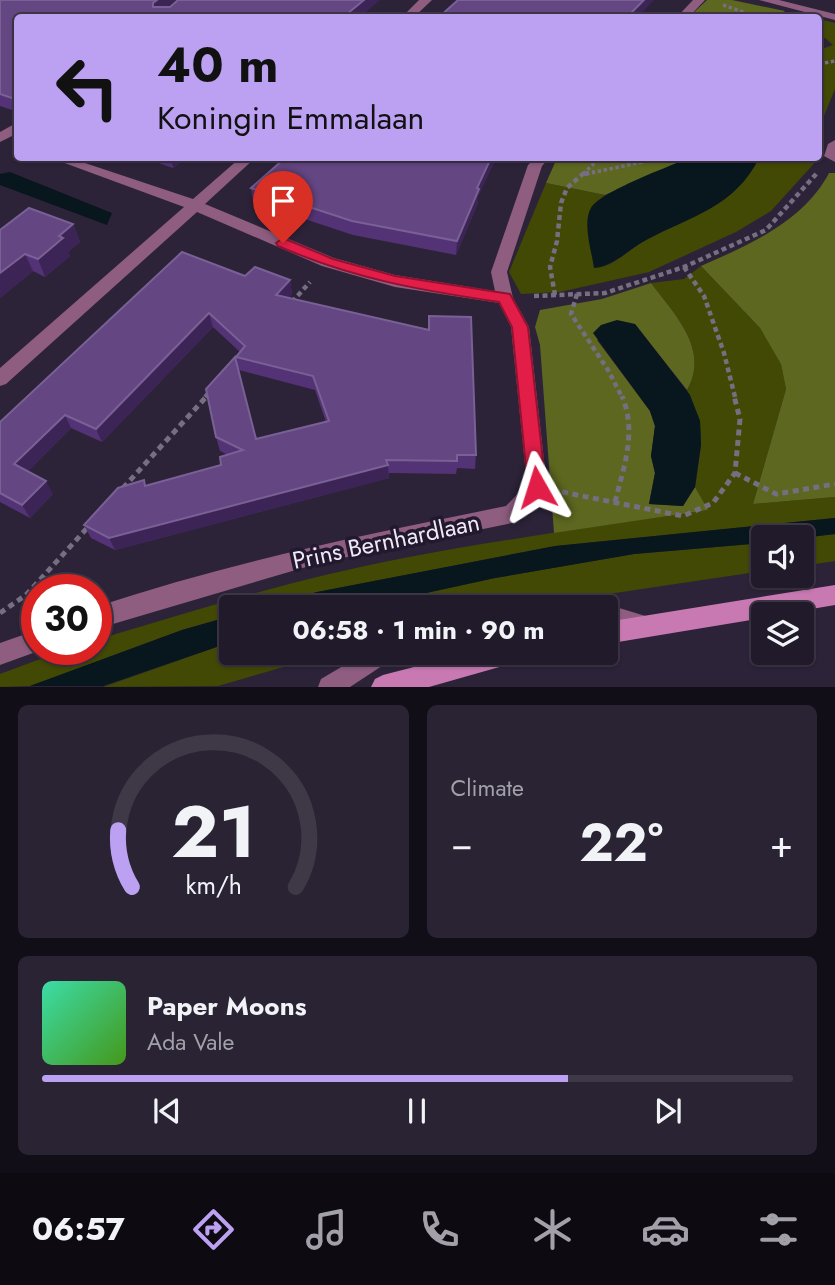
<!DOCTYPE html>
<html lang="en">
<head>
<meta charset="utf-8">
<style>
	:root { --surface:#211a2b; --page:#292333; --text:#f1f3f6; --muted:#a2a1a9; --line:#3e3847; --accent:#bca0f2 }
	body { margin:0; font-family:Jost,sans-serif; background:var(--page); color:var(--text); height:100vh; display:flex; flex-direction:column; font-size:26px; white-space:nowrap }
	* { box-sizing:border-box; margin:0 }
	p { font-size:23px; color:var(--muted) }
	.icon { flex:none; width:38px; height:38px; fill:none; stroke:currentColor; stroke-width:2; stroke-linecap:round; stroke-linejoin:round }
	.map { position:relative; height:687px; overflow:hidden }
	.panel { display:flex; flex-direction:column; gap:18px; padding:18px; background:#120e18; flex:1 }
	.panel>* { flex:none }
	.top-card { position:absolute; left:14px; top:14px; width:808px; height:147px; border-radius:7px; box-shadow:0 2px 5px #0004,0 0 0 2px var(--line); background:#bca0f2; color:#111; overflow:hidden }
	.fabs { position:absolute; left:751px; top:525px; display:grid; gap:14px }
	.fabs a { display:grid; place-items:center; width:63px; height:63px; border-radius:7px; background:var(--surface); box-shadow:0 2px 5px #0004,0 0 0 2px var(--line); font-size:35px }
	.speed { position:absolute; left:21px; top:574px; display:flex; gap:14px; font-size:35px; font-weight:700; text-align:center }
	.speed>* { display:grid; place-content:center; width:91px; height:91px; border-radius:50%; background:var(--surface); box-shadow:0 2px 5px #0004,0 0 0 2px var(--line); line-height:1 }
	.speed .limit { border:10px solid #d22; background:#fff; color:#111 }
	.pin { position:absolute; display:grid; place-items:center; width:60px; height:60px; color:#fff; margin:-72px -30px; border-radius:50% 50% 50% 0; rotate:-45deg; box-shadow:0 0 7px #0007 }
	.pin .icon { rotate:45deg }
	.me { position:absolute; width:77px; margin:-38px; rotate:354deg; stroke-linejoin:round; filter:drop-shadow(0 0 5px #0008) }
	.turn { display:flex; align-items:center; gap:24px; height:147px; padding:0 28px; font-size:32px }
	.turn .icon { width:91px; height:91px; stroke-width:2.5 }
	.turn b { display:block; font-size:49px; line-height:60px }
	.big { font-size:52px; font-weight:700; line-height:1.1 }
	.panel .card { flex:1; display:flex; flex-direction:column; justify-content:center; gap:10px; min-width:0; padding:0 24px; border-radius:10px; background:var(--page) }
	.panel .dial { align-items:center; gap:0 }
	.dial svg { height:182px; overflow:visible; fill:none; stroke:var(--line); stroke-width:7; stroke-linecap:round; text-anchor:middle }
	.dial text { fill:var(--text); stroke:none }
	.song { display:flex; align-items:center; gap:21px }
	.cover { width:84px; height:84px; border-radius:10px; background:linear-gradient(135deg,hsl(160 70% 55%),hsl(100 70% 35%)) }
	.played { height:7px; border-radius:4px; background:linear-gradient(90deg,var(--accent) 70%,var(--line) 70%) }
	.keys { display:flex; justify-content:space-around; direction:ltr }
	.heat { display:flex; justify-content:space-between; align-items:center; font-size:38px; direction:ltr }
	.panel .tiles { flex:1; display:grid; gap:18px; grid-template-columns:1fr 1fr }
	.card:last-child { grid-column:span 2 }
	.trip { position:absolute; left:219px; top:595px; width:399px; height:70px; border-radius:7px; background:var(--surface); box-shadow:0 2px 5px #0004,0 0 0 2px var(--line); font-weight:700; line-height:70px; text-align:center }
	.dock { display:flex; height:112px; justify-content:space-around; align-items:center; background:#0d0a11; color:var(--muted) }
	.dock .icon { width:49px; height:49px }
	.dock .active { color:var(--accent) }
	.dock b { font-size:32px; color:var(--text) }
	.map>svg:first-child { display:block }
	.green { fill:#414904 }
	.forest { fill:#5d671f }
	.water { fill:#08161d }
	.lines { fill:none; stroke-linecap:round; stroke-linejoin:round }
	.path-far2 { stroke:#766e81; stroke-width:3.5; stroke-dasharray:3.5 2.5; stroke-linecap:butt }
	.path-far1 { stroke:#766e81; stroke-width:4.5; stroke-dasharray:5 3.5; stroke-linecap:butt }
	.path { stroke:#766e81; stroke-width:5; stroke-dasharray:6 4.5; stroke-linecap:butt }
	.service { fill:#8e5d80; fill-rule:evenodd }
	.minor { fill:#8e5d80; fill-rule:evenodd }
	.secondary { fill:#c879b2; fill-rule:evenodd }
	.wall { fill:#533375; fill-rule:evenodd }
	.shaded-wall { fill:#3c2457 }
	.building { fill:#644683; stroke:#796095; stroke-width:2 }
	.route { fill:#e11d48; stroke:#92132f; stroke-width:2 }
	.labels { text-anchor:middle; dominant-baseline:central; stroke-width:7; stroke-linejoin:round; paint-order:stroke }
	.street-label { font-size:24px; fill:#efe9f8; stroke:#23192f }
</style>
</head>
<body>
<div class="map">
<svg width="835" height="687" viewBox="0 0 835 687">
	<rect width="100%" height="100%" fill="#2c2339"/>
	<g class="green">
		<path d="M 819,19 L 835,23 L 835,89 L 819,128 L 819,50 L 833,45 L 825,38 L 819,39 Z"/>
		<path d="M 759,158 L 819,158 L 771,211 L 736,232 L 649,272 L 560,292 L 521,294 L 509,272 L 546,183 L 605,195 L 591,208 L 594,268 C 613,268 629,249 646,240 C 691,216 734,207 759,158 Z"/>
		<path d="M 701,266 L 760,328 L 781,363 L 786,389 L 753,504 L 835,497 L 835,518 L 556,546 L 317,592 L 263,607 L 231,607 L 231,616 L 182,630 L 30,686 L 0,687 L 0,674 L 67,649 L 96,649 L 96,640 C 198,609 299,578 404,558 C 504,539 606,525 707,510 L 695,487 L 701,445 L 700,421 L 687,390 C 710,349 675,315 651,283 L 684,279 Z"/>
		<path d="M 835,534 L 835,561 L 802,566 L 802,538 Z"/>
		<path d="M 763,543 L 763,571 L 521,607 L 362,607 L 495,578 L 634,554 Z"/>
		<path d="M 231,642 L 231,653 L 332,653 L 218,686 L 103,687 Z"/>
	</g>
	<g class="forest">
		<path d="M 707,0 L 732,0 L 785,11 L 776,17 L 689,17 Z"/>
		<path d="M 557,158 L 689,158 L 605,195 L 546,183 Z"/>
		<path d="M 829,173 L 835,173 L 835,497 L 753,504 L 786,389 L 781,364 L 760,328 L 701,266 C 749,245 804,221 829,173 Z"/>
		<path d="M 651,283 C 675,315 710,349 687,390 L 635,324 L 597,340 L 650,411 L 655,426 L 651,456 L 655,473 L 649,504 L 683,506 L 695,487 L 708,510 L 554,533 L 540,345 L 535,327 L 540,310 L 602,299 Z"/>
	</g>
	<g class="water">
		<path d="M 689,158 L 759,158 C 735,207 691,216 646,240 C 629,249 614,266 594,268 C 592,252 582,223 591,208 C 600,192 670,166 689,158 Z"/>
		<path d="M 10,172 L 112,213 L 107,225 L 0,185 L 0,174 Z"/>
		<path d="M 617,320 L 635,324 L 690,395 L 700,421 L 701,445 L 695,487 L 683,506 L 649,504 L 655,473 L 651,456 L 655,426 L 650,411 L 593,333 L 601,325 Z"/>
		<path d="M 835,518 L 835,534 L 802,538 L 763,537 L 763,543 L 634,554 L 495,578 L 362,607 L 263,607 L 317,592 L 555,546 Z"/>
		<path d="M 231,616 L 231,642 L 103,686 L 30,686 L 182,630 Z"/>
	</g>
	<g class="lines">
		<g class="path-far2">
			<path d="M 723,5 L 746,13"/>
			<path d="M 819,64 L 835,61"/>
			<path d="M 583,174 L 600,158"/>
			<path d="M 586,174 L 661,158"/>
		</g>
		<g class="path-far1">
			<path d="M 584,174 L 594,172"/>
			<path d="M 684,267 L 704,296 L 724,353 L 735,397"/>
			<path d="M 577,294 L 571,314 L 608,370 L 622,397"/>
			<path d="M 555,295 L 550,267 L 557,241 L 561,203 L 567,188 L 585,172"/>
			<path d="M 534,296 L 605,293 L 684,267 L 766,230 L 817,173"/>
			<path d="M 292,302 L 310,282"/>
			<path d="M 205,397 L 211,391"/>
		</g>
		<g class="path">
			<path d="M 735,473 L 776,494 L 835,484"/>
			<path d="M 123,488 L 207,396"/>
			<path d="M 562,492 L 683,516 L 713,503 L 735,473 L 740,419 L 734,396"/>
			<path d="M 615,502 C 624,466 637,432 622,396"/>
			<path d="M 0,613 L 26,595 L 89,526"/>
		</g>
		<g class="service">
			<path d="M 606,604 L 652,618 L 655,625 L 652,632 L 645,635 L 606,623 L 606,607 L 599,607 Z"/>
			<path d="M 365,653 L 395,653 L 391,660 L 350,687 L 318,687 L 321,679 Z"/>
		</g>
		<g class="minor">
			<path d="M 419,0 L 432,0 L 413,18 L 401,18 Z"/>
			<path d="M 693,0 L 705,0 L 688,18 L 676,18 Z"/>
			<path d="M 759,0 L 779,0 L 835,14 L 835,20 Z"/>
			<path d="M 18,122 L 18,133 L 0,142 L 0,132 Z"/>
			<path d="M 835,140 L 835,162 L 824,156 L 828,144 Z"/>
			<path d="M 51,158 L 70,158 L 193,199 L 240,158 L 255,158 L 205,204 L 334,258 L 395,275 L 495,291 L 491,272 L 528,165 L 535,158 L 549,158 L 542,166 L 507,272 L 513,298 L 529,327 L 547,487 C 541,500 525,518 512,523 L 323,562 L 96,629 L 96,607 C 230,562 368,534 506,506 L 527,484 L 511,327 L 499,303 L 395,287 L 322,266 L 197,212 L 6,384 L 0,386 L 0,368 L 184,207 Z"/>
			<path d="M 37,630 L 37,649 L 44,649 L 0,665 L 0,643 Z"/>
		</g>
		<g class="secondary">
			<path d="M 835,585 L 835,605 L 782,614 L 763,614 L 763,618 L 606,644 L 606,622 Z"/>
			<path d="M 468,653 L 522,653 L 518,661 L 510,664 L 429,687 L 371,687 L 375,679 L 383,675 Z"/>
		</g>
	</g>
	<g class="wall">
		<path d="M 0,0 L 167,7 L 18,18 L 18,112 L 0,106 Z"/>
		<path d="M 144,158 L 187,158 L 173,168 Z"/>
		<path d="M 285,158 L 496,158 L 478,196 L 478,203 L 456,255 L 353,235 L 253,202 L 251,188 Z"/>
		<path d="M 73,224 L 80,242 L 68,252 L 70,256 L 45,277 L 33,271 L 0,298 L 0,230 Z"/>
		<path d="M 245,276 L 290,280 L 292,294 L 289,298 L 476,455 L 475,469 L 457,468 L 456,474 L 389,473 L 389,478 L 115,550 L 91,538 L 84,525 L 147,486 L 221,465 L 228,455 L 220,451 L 216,437 L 236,357 L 240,352 L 213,327 L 102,442 L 71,428 L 28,471 L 53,494 L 30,518 L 0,502 L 0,422 ZM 239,370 L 315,390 L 326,422 L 256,439 Z"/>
	</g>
	<g class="shaded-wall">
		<path d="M 157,0 L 176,0 L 156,16 L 153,7 L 153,3 Z"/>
		<path d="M 364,0 L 380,0 L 359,18 L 342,18 Z"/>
		<path d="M 644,0 L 654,0 L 637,18 L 626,18 Z"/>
		<path d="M 171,158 L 187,158 L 173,168 Z"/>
		<path d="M 491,158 L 496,158 L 478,196 L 478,203 L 456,255 L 457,241 L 477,188 Z"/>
		<path d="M 73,224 L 80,242 L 68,252 L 70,256 L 45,277 L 38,259 L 59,236 Z"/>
		<path d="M 25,254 L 33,271 L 0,298 L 0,273 Z"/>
		<path d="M 290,280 L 292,294 L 279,309 L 276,295 Z"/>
		<path d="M 209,313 L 213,327 L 102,442 L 96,429 Z"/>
		<path d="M 65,415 L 71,428 L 22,477 L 14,464 Z"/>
		<path d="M 388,465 L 389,478 L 115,550 L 109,538 Z"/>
		<path d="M 46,481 L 53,494 L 30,518 L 22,505 Z"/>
	</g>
	<g class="building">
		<path d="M 0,0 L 157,0 L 153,3 L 153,7 L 170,7 L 178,0 L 364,0 L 342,18 L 18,18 L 18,100 L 0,94 Z"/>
		<path d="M 458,0 L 644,0 L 626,18 L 438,18 Z"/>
		<path d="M 285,158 L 491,158 L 477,188 L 479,189 L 457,241 L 352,221 L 251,188 Z"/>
		<path d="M 29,208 L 73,224 L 59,236 L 63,238 L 38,259 L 25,254 L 0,273 L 0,230 Z"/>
		<path d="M 182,252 L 245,276 L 255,267 L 290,280 L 276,295 L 429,330 L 429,316 L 471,317 L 476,455 L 457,455 L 457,461 L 386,460 L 388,465 L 109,538 L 84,525 L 118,488 L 144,480 L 145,486 L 221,465 L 220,457 L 243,450 L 216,437 L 206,389 L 235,357 L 256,439 L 329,421 L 313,376 L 236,357 L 245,346 L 209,313 L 96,429 L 65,415 L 14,464 L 46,481 L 22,505 L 0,493 L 0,422 Z"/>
	</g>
	<path class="route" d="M 283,238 L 333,259 L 395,276 L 510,294 L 528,327 L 546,487 L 543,493 L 537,495 L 530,493 L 528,487 L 512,327 L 499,302 C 419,290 354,279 278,246 L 276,243 Z"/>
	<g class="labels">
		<g class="street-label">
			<text transform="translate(386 541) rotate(-12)">Prins Bernhardlaan</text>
		</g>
	</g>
</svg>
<div class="fabs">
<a><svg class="icon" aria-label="sound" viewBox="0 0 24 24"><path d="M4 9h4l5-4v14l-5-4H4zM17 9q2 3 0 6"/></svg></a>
<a><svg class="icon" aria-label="layers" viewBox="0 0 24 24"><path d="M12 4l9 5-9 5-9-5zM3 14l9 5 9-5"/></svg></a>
</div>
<div class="speed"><div class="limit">30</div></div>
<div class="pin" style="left:283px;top:243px;background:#d93025"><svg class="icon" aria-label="arrive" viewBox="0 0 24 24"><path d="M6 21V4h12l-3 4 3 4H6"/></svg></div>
<svg class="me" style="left:537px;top:487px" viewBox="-20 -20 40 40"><path d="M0-17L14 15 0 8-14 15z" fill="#e11d48" stroke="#fff" stroke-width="4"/></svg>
<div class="trip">06:58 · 1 min · 90 m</div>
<div class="top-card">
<div class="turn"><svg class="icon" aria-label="left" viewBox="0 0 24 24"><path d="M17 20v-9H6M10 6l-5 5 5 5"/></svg><div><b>40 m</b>Koningin Emmalaan</div></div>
</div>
</div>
<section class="panel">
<div class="tiles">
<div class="card dial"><svg viewBox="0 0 100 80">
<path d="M14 69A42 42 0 1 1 86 69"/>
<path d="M14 69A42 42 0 0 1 8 44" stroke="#bca0f2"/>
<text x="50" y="56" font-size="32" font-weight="700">21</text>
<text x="50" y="72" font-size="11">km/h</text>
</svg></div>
<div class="card"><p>Climate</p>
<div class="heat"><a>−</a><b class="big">22°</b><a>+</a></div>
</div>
<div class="card">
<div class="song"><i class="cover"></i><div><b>Paper Moons</b><p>Ada Vale</p></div></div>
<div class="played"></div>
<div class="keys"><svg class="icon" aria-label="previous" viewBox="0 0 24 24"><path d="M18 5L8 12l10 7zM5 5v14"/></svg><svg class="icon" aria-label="pause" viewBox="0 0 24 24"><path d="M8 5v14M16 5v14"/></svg><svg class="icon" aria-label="next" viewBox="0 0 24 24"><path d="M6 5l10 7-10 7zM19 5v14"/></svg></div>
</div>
</div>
</section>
<nav class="dock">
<b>06:57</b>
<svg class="icon active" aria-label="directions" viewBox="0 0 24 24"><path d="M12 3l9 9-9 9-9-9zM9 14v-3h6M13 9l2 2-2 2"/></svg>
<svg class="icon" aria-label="music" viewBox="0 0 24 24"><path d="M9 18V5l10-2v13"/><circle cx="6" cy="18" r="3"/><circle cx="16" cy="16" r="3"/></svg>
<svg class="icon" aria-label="phone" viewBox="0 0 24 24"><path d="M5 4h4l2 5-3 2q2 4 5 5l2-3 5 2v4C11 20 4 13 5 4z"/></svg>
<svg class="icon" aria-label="climate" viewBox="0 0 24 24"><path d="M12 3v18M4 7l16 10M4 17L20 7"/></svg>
<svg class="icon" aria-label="car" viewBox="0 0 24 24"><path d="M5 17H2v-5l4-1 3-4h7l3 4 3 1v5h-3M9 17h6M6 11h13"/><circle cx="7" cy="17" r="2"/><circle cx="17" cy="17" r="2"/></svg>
<svg class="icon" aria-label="filters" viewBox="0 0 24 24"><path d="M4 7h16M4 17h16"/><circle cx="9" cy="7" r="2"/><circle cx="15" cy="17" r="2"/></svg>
</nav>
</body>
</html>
